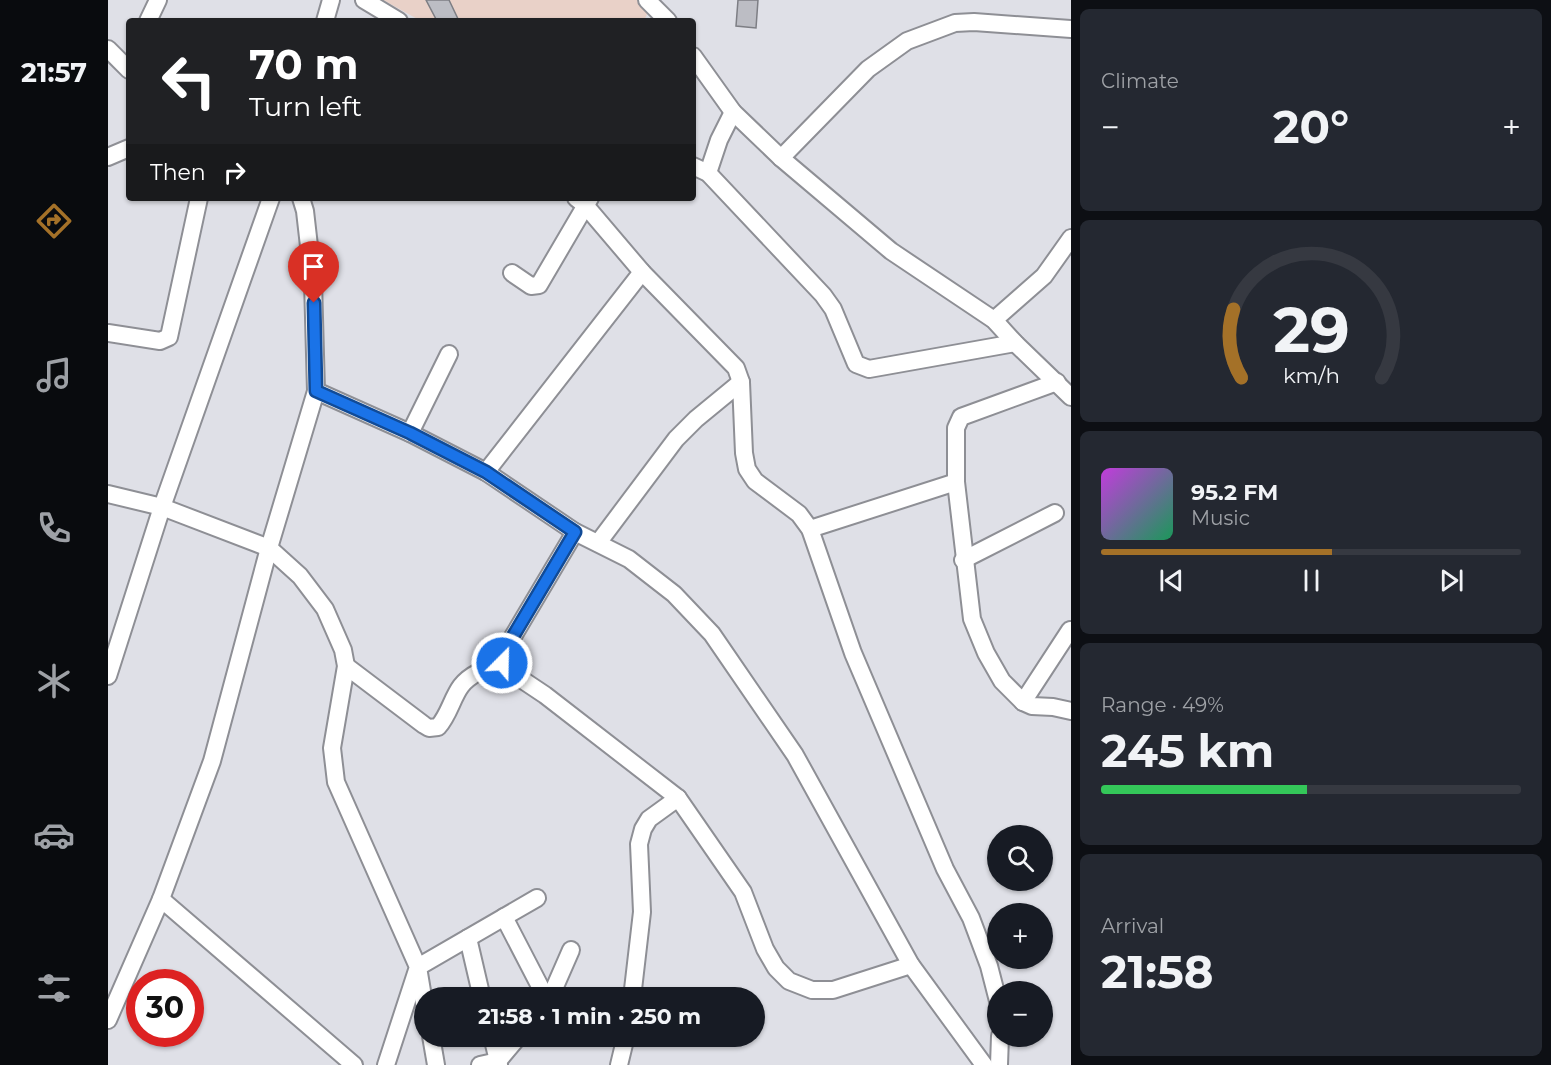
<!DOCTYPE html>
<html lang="en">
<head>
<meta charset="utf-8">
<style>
	:root { --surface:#171b24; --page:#242831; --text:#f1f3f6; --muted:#9ea1a6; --line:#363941; --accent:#a47128 }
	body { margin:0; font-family:Montserrat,sans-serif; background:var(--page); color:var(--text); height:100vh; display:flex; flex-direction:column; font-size:22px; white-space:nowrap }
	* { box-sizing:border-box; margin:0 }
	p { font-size:20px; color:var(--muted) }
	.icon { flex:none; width:33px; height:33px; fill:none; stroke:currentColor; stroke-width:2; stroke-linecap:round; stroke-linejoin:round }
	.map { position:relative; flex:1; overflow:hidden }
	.sheet { display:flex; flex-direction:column; gap:9px; padding:9px; background:#0d0f14; width:480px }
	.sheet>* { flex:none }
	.banner { position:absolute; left:18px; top:18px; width:570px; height:183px; border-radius:6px; box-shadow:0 2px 4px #0004; background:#202124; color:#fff; overflow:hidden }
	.buttons { position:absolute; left:879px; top:825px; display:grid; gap:12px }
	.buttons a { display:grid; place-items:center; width:66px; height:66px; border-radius:50%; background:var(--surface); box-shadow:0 2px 4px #0004; font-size:30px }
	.speed { position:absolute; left:18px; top:969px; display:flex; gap:12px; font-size:30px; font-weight:700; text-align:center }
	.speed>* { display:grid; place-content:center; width:78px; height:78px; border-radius:50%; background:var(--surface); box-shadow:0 2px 4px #0004; line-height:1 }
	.speed .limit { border:9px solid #d22; background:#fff; color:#111 }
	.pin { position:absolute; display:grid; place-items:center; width:51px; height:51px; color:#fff; margin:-62px -26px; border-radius:50% 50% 50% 0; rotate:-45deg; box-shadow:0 0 6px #0007 }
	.pin .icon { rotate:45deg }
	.me { position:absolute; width:66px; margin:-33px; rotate:23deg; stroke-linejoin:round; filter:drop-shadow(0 0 4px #0008) }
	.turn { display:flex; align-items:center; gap:21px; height:126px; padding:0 24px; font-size:27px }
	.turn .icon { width:78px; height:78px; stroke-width:2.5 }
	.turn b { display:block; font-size:42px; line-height:51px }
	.then { display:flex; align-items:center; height:57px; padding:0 24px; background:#0003; gap:12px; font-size:22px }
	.big { font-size:45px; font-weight:700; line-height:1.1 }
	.sheet .tile { flex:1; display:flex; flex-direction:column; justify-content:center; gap:9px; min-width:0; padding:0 21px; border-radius:9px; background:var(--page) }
	.sheet .dial { align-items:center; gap:0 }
	.dial svg { height:156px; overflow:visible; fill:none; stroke:var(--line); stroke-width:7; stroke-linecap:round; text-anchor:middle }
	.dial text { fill:var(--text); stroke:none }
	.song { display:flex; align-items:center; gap:18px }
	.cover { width:72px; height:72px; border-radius:9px; background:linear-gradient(135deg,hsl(290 70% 55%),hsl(150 70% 35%)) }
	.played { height:6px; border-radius:3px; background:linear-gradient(90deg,var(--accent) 55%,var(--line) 55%) }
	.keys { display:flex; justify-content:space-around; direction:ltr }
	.heat { display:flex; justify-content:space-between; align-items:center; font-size:33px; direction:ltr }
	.charge { height:9px; border-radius:4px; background:linear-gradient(90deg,#34c759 49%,var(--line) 0) }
	.trip { position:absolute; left:306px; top:987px; width:351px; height:60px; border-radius:30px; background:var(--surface); box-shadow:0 2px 4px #0004; font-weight:700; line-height:60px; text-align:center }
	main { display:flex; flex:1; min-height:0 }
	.dock { display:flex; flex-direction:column; width:108px; justify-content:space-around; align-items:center; background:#090b0e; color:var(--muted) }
	.dock .icon { width:42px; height:42px }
	.dock .current { color:var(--accent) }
	.dock b { font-size:27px; color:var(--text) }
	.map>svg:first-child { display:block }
	.education { fill:#e9d1c8 }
	.building { fill:#bcbdc4; stroke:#7d7e84; stroke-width:1.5 }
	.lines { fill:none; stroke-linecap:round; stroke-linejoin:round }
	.minor-casing { stroke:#8e8f95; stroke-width:20 }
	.minor { stroke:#fff; stroke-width:16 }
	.route-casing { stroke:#114b97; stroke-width:15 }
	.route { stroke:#1a73e8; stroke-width:10 }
</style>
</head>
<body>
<main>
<nav class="dock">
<b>21:57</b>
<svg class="icon current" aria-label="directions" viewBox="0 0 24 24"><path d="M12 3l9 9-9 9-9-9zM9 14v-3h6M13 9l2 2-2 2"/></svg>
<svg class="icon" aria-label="music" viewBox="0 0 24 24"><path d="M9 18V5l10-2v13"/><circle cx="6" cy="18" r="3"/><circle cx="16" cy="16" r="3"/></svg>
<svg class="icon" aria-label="phone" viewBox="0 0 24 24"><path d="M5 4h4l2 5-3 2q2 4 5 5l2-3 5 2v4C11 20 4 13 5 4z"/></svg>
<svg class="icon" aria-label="climate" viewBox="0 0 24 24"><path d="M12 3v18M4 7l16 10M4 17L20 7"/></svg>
<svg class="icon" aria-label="car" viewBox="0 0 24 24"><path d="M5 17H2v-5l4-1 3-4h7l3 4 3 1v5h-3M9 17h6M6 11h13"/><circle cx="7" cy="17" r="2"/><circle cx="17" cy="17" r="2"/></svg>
<svg class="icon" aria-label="filters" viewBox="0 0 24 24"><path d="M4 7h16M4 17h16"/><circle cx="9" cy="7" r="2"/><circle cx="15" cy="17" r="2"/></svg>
</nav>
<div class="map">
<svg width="963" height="1065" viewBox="0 0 963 1065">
	<rect width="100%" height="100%" fill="#dfe0e7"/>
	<path class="education" d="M 275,0 L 541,0 L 544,3 L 536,21 L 313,21 Z"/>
	<g class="building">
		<path d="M 318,0 L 341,0 L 351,21 L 329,21 Z"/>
		<path d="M 630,0 L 650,0 L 648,28 L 628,26 Z"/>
	</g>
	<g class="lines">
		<defs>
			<g id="minor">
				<path d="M 256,0 L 291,21"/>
				<path d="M 539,0 L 560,21"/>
				<path d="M 40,21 L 50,0"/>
				<path d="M 217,21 L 223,0"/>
				<path d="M 0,49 L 21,70"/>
				<path d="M 585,56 L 625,112 L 673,158 L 783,251 L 886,320 L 907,343 L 963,397"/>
				<path d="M 0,157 L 21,148"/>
				<path d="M 673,158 L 760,69 L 799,41 L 847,23 L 866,22 L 963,29"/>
				<path d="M 585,166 L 600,173 L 715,295 L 725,309 L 748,364 L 761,369 L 907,343"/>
				<path d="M 600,173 L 611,140 L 625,112"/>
				<path d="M 468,198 L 477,205 L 534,272 L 628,368 L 633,382 L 636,453 L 639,469 L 647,481 L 691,514 L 702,529 L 745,653 L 837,869 L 863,918 L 881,966 L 890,1001"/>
				<path d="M 404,273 L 423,286 L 431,285 L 482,198"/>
				<path d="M 886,320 L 936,276 L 963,238"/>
				<path d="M 0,333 L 52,341 L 61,337 L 91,198"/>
				<path d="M 949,382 L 853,417 L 848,428 L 848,482 L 864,619 L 878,653 L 894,681 L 915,702 L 924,706 L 945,707 L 963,711"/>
				<path d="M 208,391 L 302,433 L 378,472 L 467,532 L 521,559 L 566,594 L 604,634 L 687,755 L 803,965 L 876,1065"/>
				<path d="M 302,433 L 341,354"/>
				<path d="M 378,472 L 534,272"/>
				<path d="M 0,494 L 54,507 L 161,548 L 192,576 L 217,609 L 235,650 L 238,666 L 224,748 L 228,782 L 310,967 L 278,1065"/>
				<path d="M 702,529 L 848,482"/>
				<path d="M 467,532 L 394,655 L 394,663 L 398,669 L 437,695 L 570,798 L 635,892 L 657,949 L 668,968 L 681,981 L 704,990 L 725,990 L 803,965"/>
				<path d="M 490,543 L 568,439 L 588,419 L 633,382"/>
				<path d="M 855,560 L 947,513"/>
				<path d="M 238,666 L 316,725 L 321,728 L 330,727 C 341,715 344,698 353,686 C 363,673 380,668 394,663"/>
				<path d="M 0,676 L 54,507 L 163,198"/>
				<path d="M 915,702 L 962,630"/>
				<path d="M 53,899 L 246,1065"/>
				<path d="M 396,917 L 438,998"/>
				<path d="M 360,938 L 374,998"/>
				<path d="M 442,998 L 463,950"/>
				<path d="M 524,998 L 534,912 L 531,844 L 535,829 L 541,819 L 570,798"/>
				<path d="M 316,1003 L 310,967 L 429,898"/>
				<path d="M 0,1020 L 53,899 L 104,761 L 161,548 L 208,391 L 205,281 L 197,211 L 193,198"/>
				<path d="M 323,1036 L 328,1065"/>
				<path d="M 384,1036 L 391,1065"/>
				<path d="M 372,1065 L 390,1061 L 411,1036"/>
				<path d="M 511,1065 L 518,1036"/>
				<path d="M 891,1065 L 892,1036"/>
			</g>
		</defs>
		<use href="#minor" class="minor-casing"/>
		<use href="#minor" class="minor"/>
	</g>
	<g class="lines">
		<defs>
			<path id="route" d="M 206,303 L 208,391 L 302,433 L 378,472 L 467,532 L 394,655 L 394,663"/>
		</defs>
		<use href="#route" class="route-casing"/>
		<use href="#route" class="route"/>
	</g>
</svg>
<div class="buttons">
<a><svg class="icon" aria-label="search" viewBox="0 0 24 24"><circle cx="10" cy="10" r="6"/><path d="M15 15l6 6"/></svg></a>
<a>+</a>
<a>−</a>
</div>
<div class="speed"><div class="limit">30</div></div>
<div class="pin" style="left:206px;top:303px;background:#d93025"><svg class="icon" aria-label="arrive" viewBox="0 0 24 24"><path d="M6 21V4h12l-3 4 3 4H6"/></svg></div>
<svg class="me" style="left:394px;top:663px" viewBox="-20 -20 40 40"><circle r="17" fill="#1a73e8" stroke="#fff" stroke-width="3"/><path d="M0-11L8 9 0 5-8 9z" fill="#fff"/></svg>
<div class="trip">21:58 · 1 min · 250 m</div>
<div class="banner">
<div class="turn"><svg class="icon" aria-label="left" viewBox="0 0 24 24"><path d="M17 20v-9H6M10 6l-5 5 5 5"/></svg><div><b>70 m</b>Turn left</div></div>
<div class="then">Then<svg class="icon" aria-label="right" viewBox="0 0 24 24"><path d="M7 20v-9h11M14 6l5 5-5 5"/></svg></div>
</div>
</div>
<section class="sheet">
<div class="tile"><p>Climate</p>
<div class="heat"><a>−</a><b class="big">20°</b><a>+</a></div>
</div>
<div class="tile dial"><svg viewBox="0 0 100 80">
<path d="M14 69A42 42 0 1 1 86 69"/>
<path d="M14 69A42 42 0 0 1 10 34" stroke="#a47128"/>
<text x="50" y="56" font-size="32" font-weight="700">29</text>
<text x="50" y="72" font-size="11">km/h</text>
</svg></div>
<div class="tile">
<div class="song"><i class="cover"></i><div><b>95.2 FM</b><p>Music</p></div></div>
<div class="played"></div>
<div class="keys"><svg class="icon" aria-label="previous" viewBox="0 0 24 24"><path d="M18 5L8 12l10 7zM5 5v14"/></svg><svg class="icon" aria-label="pause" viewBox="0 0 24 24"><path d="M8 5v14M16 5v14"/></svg><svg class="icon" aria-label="next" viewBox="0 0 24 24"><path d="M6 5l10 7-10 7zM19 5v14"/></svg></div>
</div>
<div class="tile"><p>Range · 49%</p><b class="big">245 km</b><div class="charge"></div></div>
<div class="tile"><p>Arrival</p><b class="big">21:58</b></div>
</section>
</main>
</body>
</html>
